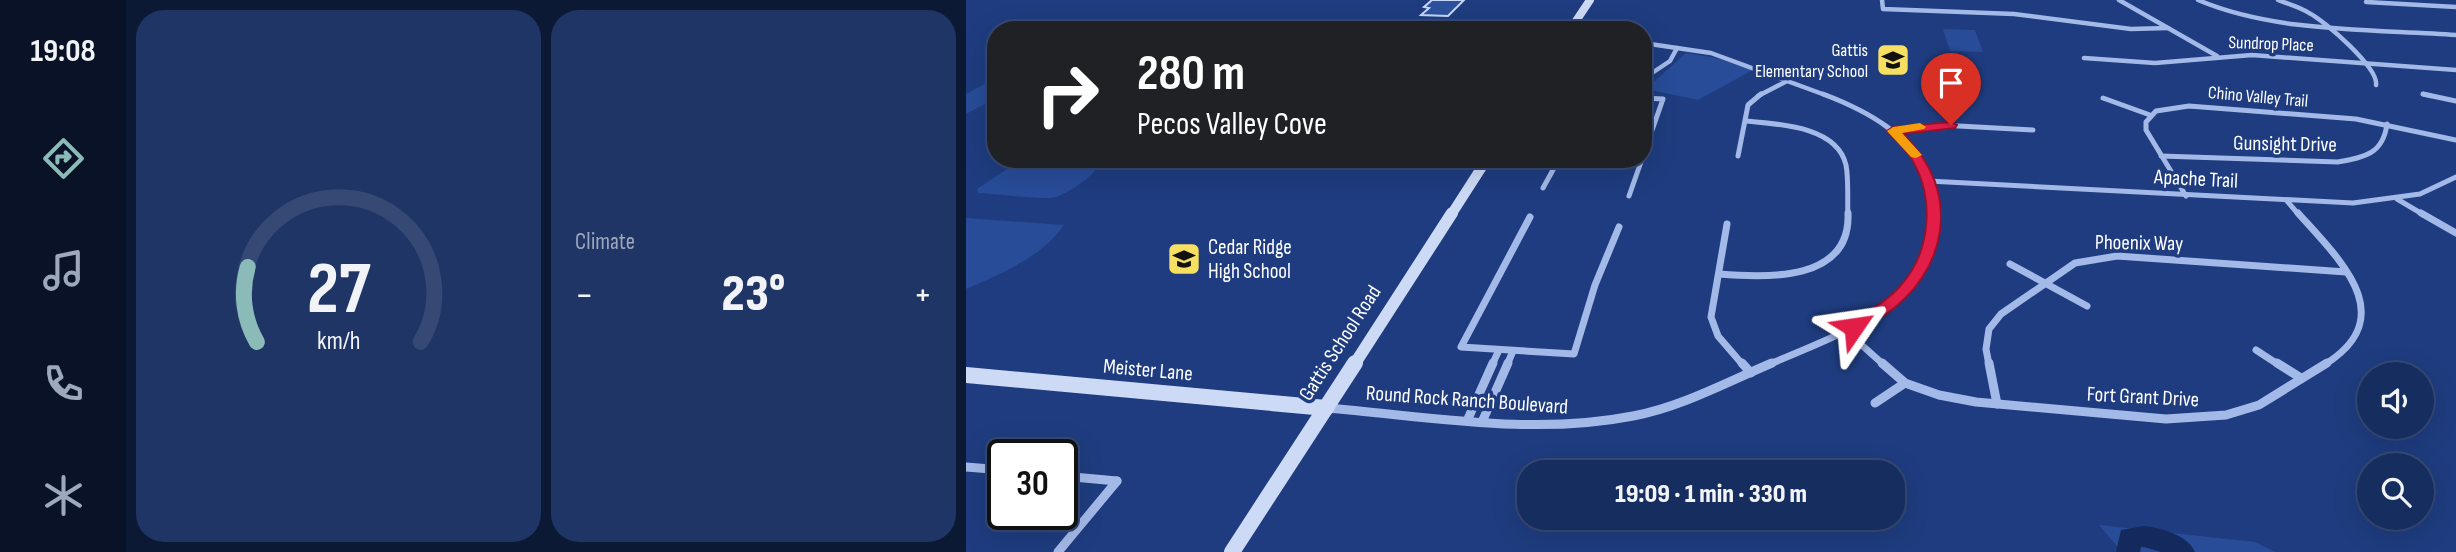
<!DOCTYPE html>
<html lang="en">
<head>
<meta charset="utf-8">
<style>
	:root { --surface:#162d5f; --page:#1f3565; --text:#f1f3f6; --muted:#9ea8bd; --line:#354974; --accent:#8bbbb9 }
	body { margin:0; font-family:"Sofia Sans Condensed",sans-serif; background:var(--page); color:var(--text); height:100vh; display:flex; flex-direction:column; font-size:26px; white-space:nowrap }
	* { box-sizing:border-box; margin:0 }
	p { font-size:23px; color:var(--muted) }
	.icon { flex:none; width:38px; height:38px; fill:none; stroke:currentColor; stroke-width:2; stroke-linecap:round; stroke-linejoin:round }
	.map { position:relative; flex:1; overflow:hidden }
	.drawer { display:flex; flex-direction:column; gap:10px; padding:10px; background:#0c1934; width:840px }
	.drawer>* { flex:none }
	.banner { position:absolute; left:21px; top:21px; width:665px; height:147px; border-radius:28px; box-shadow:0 7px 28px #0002,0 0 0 2px var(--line); background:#202124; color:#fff; overflow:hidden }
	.buttons { position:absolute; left:1391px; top:362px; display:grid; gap:14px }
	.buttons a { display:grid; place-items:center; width:77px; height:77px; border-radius:50%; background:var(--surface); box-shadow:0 7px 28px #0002,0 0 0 2px var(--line); font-size:35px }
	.speed { position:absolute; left:21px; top:439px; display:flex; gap:14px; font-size:35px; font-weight:700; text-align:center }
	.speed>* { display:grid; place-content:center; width:91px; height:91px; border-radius:50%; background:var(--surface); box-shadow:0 7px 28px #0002,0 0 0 2px var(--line); line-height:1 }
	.speed .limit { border:4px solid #111; border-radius:10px; background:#fff; color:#111 }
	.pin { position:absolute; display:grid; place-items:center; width:60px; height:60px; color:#fff; margin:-72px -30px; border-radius:50% 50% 50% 0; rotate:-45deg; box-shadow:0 0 7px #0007 }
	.pin .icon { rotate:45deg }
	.me { position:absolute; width:77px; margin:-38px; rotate:58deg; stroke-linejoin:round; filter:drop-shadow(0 0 5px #0008) }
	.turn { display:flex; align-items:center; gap:24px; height:147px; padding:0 35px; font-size:32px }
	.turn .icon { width:91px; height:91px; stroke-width:2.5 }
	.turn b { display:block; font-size:49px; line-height:60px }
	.big { font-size:52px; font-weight:800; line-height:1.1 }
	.drawer .card { flex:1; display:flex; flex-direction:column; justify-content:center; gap:10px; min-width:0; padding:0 24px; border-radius:28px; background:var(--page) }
	.drawer .dial { align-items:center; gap:0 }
	.dial svg { height:182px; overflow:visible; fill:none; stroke:var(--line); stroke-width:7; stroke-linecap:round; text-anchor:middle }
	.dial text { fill:var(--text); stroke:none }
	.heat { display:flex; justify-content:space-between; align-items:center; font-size:38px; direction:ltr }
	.drawer .tiles { flex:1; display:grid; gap:10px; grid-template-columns:repeat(2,1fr) }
	.trip { position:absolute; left:551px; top:460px; width:388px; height:70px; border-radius:28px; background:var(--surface); box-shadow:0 7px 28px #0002,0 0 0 2px var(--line); font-weight:800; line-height:70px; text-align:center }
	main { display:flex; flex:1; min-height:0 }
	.dock { display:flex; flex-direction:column; width:126px; justify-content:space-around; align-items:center; background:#091226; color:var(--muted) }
	.dock .icon { width:49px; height:49px }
	.dock .selected { color:var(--accent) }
	.dock b { font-size:32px; color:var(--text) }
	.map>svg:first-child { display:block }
	.green { fill:#284c98 }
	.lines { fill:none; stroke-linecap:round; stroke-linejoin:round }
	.river { fill:#142a5e; fill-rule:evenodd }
	.building { fill:#2e519d; stroke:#c6d6f6; stroke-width:2 }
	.street-far3 { stroke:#a3b9e8; stroke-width:4.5 }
	.street-far2 { stroke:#a3b9e8; stroke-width:5 }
	.street-far1 { stroke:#a3b9e8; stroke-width:7 }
	.street { stroke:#a3b9e8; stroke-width:9 }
	.secondary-far3 { stroke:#cddaf6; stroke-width:8 }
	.secondary-far2 { stroke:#cddaf6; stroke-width:10 }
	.secondary-far1 { stroke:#cddaf6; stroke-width:12 }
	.secondary { stroke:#cddaf6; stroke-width:16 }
	.route { fill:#e11d48; stroke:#92132f; stroke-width:2 }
	.slow { fill:#f59e0b }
	.labels { text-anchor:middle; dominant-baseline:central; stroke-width:7; stroke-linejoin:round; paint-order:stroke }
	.far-street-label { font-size:18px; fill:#fff; stroke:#1e3c7f }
	.far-poi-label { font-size:18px; fill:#fff; stroke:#1e3c7f; text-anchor:end }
	.street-label { font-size:21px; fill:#fff; stroke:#1e3c7f }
	.poi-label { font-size:21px; fill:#fff; stroke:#1e3c7f; text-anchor:start }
</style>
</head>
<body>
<main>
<nav class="dock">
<b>19:08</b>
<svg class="icon selected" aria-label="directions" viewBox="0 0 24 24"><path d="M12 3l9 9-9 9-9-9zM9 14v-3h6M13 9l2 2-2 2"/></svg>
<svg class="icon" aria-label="music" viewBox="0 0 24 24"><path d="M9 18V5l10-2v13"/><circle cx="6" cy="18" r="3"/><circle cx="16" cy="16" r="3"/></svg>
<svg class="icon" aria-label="phone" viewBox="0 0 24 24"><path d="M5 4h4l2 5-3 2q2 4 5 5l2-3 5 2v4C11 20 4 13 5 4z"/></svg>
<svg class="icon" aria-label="climate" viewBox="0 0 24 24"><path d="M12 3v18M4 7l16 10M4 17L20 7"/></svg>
</nav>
<section class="drawer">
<div class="tiles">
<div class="card dial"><svg viewBox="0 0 100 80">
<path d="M14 69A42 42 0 1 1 86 69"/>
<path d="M14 69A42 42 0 0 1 10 36" stroke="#8bbbb9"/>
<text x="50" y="56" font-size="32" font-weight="700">27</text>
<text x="50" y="72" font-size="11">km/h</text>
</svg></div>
<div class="card"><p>Climate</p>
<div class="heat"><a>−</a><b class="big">23°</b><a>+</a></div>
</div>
</div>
</section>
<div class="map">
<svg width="1490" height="552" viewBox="0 0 1490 552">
	<rect width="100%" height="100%" fill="#1e3c7f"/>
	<g class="green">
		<path d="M 977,29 L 1009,30 L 1017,52 L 984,51 Z"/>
		<path d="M 720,53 L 750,58 L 787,70 L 732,100 L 680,89 Z"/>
		<path d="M 30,78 L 30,98 L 0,114 L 0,94 Z"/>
		<path d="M 56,159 L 135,159 C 133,174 104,192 90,197 C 78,201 27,193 12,193 L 11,189 Z"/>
		<path d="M 0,218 L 98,225 C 76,257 35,274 0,289 Z"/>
		<path d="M 1133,525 L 1289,542 L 1309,552 L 1156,552 Z"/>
	</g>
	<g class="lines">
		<path class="river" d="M 1178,526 C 1195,528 1222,535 1229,552 L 1195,552 L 1178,547 L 1175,547 L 1174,552 L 1150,552 L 1155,530 Z"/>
	</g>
	<path class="building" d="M 466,0 L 498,0 L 482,16 L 455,15 L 463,8 L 458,7 Z"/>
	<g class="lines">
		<g class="street-far3">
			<path d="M 916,0 L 917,9 L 1048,14 L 1165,29 L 1202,28"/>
			<path d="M 1153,0 L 1251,56"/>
			<path d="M 1232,0 C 1310,33 1406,29 1490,35"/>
			<path d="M 1312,0 C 1322,4 1334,7 1343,13 C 1359,21 1413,68 1410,85"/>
			<path d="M 1400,2 L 1490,7"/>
			<path d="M 677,43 L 745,53 L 862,96"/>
			<path d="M 1118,58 L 1189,63 L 1286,55 L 1490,70"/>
			<path d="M 677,79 L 704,61 L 711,48"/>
			<path d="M 1457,94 L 1465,96"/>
			<path d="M 792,96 L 823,80"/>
		</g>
		<g class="street-far2">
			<path d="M 857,94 C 899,110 949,135 962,182 C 965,193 965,204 967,215"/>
			<path d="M 1457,94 L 1490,101"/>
			<path d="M 677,98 L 697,99 L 677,156"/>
			<path d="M 1137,98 L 1184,115"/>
			<path d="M 780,121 C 812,124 871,126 880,165 C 883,181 881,199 882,215"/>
			<path d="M 927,131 L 974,125 L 1067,130"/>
			<path d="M 772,156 L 782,105 L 795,94"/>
			<path d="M 1195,156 L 1372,162 C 1399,157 1417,154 1421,124"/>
			<path d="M 962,181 L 1387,203 L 1454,194 L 1490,177"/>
			<path d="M 577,188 L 593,159"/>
			<path d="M 663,196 L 676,159"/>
			<path d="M 1220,196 L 1180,130 L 1180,122 L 1190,111 L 1223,106 L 1390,119 L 1490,140"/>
			<path d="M 1431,199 L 1458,215"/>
			<path d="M 1321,201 L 1333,215"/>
		</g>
		<g class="street-far1">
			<path d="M 1332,213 C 1374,260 1436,317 1358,365"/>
			<path d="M 1455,213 L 1490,233"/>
			<path d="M 564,217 L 495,347 L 608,354 L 629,285 L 653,227"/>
			<path d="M 761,224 L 745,317 L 752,336 L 777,365"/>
			<path d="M 1044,264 L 1121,306"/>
			<path d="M 753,274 C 801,278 885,282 882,213"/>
			<path d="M 880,331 L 918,365"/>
			<path d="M 1290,350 L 1313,365"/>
			<path d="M 526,365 L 533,350"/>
			<path d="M 541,365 L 547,351"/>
			<path d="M 802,365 C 865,337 980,302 967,213"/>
			<path d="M 1023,365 L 1020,349 L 1023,329 L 1035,314 L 1109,263 L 1151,256 L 1380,272"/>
		</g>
		<g class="street">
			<path d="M 776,363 L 785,373"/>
			<path d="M 916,363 L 939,383 L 973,395 L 1010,402 L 1200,419 L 1260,415 L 1293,405 L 1361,363"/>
			<path d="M 1023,363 L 1031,404"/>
			<path d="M 1311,363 L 1335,378"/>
			<path d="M 909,403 L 939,383"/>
			<path d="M 360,408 C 461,416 566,436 667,416 C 715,407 761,382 806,363"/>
			<path d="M 501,421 L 527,363"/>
			<path d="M 516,422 L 542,363"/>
			<path d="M 0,467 L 37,470"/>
			<path d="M 96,476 L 151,481"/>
			<path d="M 92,552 L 151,481"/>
		</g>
		<path class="secondary-far3" d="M 604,30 L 624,0"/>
		<path class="secondary-far2" d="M 485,215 L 521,159"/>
		<path class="secondary-far1" d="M 388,365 L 486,213"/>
		<g class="secondary">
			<path d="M 0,375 L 360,408"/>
			<path d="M 266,552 L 389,363"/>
		</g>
	</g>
	<path class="route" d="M 985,122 L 991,125 L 989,128 L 937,134 C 997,191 983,273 916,317 C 906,324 895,335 882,331 L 880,327 L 882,323 C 900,312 921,302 935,285 C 966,250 969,194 943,155 C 937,146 928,139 921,131 L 927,127 Z"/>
	<path class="slow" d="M 954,123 L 960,127 L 958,129 L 936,133 L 956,155 L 950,158 L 945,157 L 921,131 L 927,127 Z"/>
	<defs>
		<symbol id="school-square" viewBox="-11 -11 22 22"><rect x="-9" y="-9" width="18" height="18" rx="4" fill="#f7df62" stroke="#1e3c7f"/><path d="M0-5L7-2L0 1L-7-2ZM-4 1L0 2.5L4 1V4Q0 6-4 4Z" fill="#111"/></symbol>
	</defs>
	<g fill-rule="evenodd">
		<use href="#school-square" x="908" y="41" width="38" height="38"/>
		<use href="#school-square" x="199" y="240" width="38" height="38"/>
	</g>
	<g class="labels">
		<g class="far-street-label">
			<text transform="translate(1305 44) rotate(2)">Sundrop Place</text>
			<text transform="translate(1292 97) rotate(5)">Chino Valley Trail</text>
		</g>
		<g class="far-poi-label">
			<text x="902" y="50">Gattis<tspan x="902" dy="21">Elementary School</tspan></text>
		</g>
		<g class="street-label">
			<text transform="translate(1319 144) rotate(1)">Gunsight Drive</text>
			<text transform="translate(1230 179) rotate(3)">Apache Trail</text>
			<text transform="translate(1173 243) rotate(1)">Phoenix Way</text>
			<text transform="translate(374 343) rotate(-57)">Gattis School Road</text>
			<text transform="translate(182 370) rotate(5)">Meister Lane</text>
			<text transform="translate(1177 397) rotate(3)">Fort Grant Drive</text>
			<text transform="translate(501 400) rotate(4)">Round Rock Ranch Boulevard</text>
		</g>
		<g class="poi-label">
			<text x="242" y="247">Cedar Ridge<tspan x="242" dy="24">High School</tspan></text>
		</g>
	</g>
</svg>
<div class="buttons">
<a><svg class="icon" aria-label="sound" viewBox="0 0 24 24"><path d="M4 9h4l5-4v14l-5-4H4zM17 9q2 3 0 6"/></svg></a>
<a><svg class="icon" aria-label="search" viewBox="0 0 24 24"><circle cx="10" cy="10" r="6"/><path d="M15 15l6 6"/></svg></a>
</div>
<div class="speed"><div class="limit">30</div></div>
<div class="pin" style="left:985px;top:125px;background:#d93025"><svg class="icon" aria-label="arrive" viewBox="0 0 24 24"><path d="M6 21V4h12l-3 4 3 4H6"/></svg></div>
<svg class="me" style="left:888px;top:327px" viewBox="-20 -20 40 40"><path d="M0-17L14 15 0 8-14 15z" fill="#e11d48" stroke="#fff" stroke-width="4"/></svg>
<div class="trip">19:09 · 1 min · 330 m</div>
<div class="banner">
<div class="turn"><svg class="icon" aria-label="right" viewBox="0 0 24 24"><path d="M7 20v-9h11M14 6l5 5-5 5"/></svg><div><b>280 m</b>Pecos Valley Cove</div></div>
</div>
</div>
</main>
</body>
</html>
